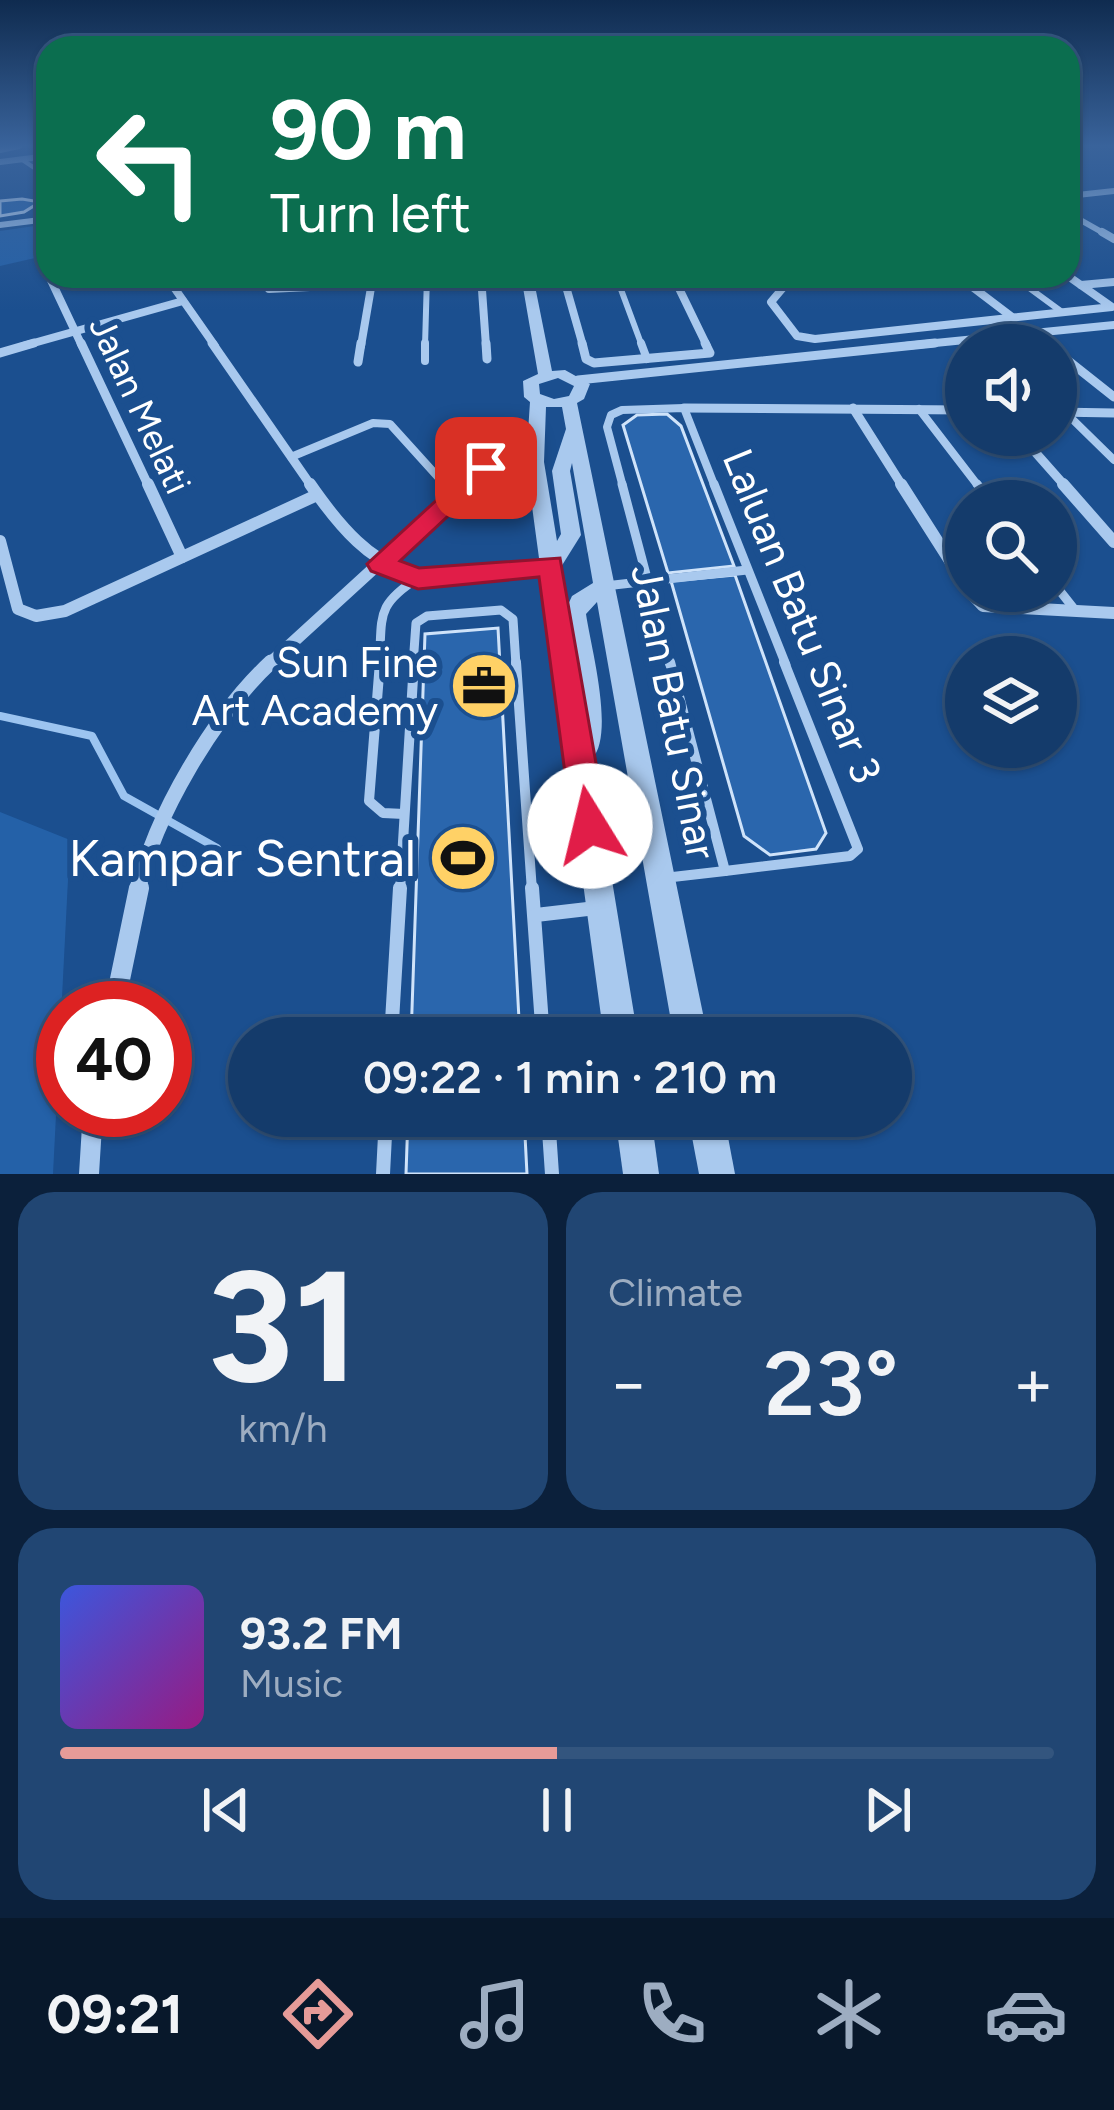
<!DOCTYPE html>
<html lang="en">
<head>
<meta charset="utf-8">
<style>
	:root { --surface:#143b6b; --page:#214673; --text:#f1f3f6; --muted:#9dadc1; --line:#33557e; --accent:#e69b98 }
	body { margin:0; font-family:Figtree,sans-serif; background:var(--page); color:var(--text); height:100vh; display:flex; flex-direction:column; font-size:45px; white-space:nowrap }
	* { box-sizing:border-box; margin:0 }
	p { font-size:39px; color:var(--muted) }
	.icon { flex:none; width:66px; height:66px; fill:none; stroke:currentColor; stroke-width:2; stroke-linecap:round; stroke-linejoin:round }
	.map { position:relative; height:1174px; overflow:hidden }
	.drawer { display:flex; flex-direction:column; gap:18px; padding:18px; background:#0b203b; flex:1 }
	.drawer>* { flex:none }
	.hud { position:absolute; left:36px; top:36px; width:1044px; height:252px; border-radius:36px; box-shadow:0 3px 9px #0004,0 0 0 3px var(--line); background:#0b6e4f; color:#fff; overflow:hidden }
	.fabs { position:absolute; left:945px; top:324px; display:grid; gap:24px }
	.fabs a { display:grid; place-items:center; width:132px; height:132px; border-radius:50%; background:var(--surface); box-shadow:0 3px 9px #0004,0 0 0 3px var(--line); font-size:60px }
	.speed { position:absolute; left:36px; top:981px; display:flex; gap:24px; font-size:60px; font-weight:700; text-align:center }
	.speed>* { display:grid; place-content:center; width:156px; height:156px; border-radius:50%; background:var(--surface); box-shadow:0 3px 9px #0004,0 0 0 3px var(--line); line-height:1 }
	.speed .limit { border:18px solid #d22; background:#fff; color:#111 }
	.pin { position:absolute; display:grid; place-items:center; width:102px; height:102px; color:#fff; margin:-51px; border-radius:24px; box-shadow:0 6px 18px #0006 }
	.me { position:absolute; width:132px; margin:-66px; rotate:351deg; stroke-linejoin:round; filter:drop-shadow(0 0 9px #0008) }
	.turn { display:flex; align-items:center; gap:42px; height:252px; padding:0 36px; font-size:54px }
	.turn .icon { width:156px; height:156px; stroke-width:2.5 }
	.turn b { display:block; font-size:84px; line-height:102px }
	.big { font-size:90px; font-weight:600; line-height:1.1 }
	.drawer .widget { flex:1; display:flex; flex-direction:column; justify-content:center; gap:18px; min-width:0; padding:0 42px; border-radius:36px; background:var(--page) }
	.drawer .dial { align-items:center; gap:0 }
	.dial b { font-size:156px; line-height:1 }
	.song { display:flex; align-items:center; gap:36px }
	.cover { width:144px; height:144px; border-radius:18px; background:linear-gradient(135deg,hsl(230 70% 55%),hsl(310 70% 35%)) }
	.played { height:12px; border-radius:6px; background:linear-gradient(90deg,var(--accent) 50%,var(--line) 50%) }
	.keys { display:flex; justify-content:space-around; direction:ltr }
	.heat { display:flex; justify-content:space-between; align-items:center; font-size:66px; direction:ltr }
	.drawer .tiles { flex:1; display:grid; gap:18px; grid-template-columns:1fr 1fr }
	.widget:last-child { grid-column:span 2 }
	.trip { position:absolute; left:228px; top:1017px; width:684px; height:120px; border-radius:60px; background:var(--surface); box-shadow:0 3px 9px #0004,0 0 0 3px var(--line); font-weight:600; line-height:120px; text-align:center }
	.menu { display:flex; height:192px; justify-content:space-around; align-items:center; background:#08182b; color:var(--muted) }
	.menu .icon { width:84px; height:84px }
	.menu .on { color:var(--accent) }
	.menu b { font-size:54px; color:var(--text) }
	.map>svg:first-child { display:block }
	.green { fill:#2461a8 }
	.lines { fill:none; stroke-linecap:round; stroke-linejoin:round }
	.stream { stroke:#9cc4f0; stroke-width:8 }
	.building { fill:#2a66ad; stroke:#cfe3fa; stroke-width:3 }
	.service-far5 { stroke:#a9c9ee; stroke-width:4.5 }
	.service-far4 { stroke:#a9c9ee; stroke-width:6 }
	.service-far3 { stroke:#a9c9ee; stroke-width:8 }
	.service-far2 { stroke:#a9c9ee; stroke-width:9 }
	.service-far1 { stroke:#a9c9ee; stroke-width:10 }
	.service { stroke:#a9c9ee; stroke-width:14 }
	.minor-far5 { stroke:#a9c9ee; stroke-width:6 }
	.minor-far4 { stroke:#a9c9ee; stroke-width:8 }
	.minor-far3 { stroke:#a9c9ee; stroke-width:9 }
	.minor-far2 { stroke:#a9c9ee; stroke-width:12 }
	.minor-far1 { stroke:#a9c9ee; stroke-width:15 }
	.minor { stroke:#a9c9ee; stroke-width:20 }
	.tertiary { fill:#a9c9ee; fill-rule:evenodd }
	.route { fill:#e11d48; stroke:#92132f; stroke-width:3 }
	.labels { text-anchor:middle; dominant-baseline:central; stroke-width:12; stroke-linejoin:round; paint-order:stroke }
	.far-street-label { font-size:36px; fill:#fff; stroke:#1b4f8f }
	.street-label { font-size:42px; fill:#fff; stroke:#1b4f8f }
	.poi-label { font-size:42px; fill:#fff; stroke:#1b4f8f; text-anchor:end }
	.near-poi-label { font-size:51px; fill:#fff; stroke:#1b4f8f; text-anchor:end }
</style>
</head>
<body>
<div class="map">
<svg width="1114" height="1174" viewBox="0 0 1114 1174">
	<rect width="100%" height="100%" fill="#1b4f8f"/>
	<g class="green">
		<path d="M 48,224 L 48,255 L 0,266 L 0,231 Z"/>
		<path d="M 0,812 L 70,840 L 53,1174 L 0,1174 Z"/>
	</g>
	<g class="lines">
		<path class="stream" d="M 0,716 L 92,736 L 124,796 L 217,848"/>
	</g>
	<g class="building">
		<path d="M 22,199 L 40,202 L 24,212 L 0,216 L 0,201 Z"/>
		<path d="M 667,414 L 681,426 L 734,566 L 668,573 L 623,425 L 637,415 Z"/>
		<path d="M 735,575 L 826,833 L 816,849 L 770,855 L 744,836 L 671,581 Z"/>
		<path d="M 498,628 L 520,1038 L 411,1038 L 425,634 Z"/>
		<path d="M 408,1116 L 524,1116 L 527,1174 L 406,1174 Z"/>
	</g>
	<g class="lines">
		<path class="service-far5" d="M 21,159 L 48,177"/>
		<g class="service-far4">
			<path d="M 616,276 L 642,346"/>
			<path d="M 1013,276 L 1062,312"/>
			<path d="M 425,346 L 427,276"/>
		</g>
		<g class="service-far3">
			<path d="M 641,343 L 647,359"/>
			<path d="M 425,361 L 425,343"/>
			<path d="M 919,409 L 979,487"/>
			<path d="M 1065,412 L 1114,460"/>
			<path d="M 291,457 L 373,423 L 390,424 L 447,487"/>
			<path d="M 623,487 L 607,427 L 611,415 L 622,410 L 684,408 L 715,487"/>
		</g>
		<g class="service-far2">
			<path d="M 444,484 L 456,497"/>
			<path d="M 622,484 L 670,665"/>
			<path d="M 714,484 L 786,665"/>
			<path d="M 977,484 L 990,501"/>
			<path d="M 605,586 L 747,570"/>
			<path d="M 1056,586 L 1075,610"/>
			<path d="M 379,665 C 383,617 374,606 418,578"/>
			<path d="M 413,665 L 416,623 L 427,616 L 501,610 L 513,619 L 516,665"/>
		</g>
		<g class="service-far1">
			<path d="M 380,662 L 369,801 L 383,813 L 404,814"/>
			<path d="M 516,662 L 532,891"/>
			<path d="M 670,662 L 725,871"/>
			<path d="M 725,871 L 850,856 L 858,849 L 784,662"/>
			<path d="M 664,878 L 725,871"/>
			<path d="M 400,891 L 414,662"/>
		</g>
		<g class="service">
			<path d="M 532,888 L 543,1038"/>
			<path d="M 536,915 L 596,908"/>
			<path d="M 391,1038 L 400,888"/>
			<path d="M 548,1116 L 552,1174"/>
			<path d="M 383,1174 L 386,1116"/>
		</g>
		<g class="minor-far5">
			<path d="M 0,150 L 19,146"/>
			<path d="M 0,162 L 48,156"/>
			<path d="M 1068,196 L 1114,191"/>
			<path d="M 1068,213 L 1107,235"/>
		</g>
		<g class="minor-far4">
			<path d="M 1102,232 L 1114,239"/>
			<path d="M 49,276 L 82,346"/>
			<path d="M 166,276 L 215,346"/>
			<path d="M 481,276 L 486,346"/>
			<path d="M 563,276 L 583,346"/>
			<path d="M 673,276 L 707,346"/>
			<path d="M 793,276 L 771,302 L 797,336 L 815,339 L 1112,307 L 1068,276"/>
			<path d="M 958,276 L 1012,317"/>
			<path d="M 791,279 L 822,276"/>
			<path d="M 1081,285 L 1114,282"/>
			<path d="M 269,289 L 371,284"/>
			<path d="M 23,346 L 183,301"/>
			<path d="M 361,346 L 373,276"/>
			<path d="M 905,346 L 1114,325"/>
		</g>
		<g class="minor-far3">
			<path d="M 81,343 L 149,487"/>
			<path d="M 212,343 L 312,487"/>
			<path d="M 486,343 L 487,359"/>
			<path d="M 582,343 L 586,359 L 594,363 L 710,353 L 705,343"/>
			<path d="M 1056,351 L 1114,397"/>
			<path d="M 0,353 L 34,343"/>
			<path d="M 358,362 L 361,343"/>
			<path d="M 578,380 L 935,343"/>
			<path d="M 684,408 L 966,410"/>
			<path d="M 853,408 L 903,487"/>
			<path d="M 1056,412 L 1114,413"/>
			<path d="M 1020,435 L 1066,487"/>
			<path d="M 462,487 L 515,439"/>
		</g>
		<g class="minor-far2">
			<path d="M 148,484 L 182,557"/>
			<path d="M 310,484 C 390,600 426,577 551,566"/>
			<path d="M 901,484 L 966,586"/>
			<path d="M 1063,484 L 1114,542"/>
			<path d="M 0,541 L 18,609 L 36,616 L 65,611 L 317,495"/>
			<path d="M 969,591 L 983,606 L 1114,613"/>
			<path d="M 268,665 L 466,484"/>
		</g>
		<path class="minor-far1" d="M 138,891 C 154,816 215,714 271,662"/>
		<g class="minor">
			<path d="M 114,1008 L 139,888"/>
			<path d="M 89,1174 L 93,1110"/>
		</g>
		<g class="tertiary">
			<path d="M 48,216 L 48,222 L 0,228 L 0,222 Z"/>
			<path d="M 521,276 L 533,276 L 552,371 L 565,370 L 590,384 L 584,399 L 577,403 L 708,1038 L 674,1038 L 597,602 L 586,614 C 591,648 615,734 592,759 L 638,1038 L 604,1038 L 526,462 L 530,402 L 524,397 L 523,381 L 538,374 ZM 558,378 L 574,386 L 569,396 L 554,399 L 540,394 L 539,384 ZM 546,407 L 562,407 L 566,429 L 552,471 L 561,534 L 557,541 L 544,462 ZM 572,463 L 593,583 L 572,596 L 567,607 L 561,567 L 581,535 L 570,471 Z"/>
			<path d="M 615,1116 L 651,1116 L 659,1174 L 623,1174 Z"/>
			<path d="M 688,1116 L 724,1116 L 735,1174 L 699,1174 Z"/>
		</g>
	</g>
	<linearGradient id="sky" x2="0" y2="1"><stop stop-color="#0f2b4f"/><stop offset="0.47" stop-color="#39639b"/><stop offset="1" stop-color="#39639b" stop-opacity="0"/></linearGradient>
	<rect width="1114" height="310" fill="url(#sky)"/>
	<path class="route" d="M 486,460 L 494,462 L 494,473 L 400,561 L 419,568 L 560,558 L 607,826 L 602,839 L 590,844 L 577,839 L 572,826 L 539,577 L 418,589 L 371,571 L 367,564 L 478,462 Z"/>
	<defs>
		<symbol id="office-disc" viewBox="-11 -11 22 22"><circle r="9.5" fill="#ffd166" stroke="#1b4f8f"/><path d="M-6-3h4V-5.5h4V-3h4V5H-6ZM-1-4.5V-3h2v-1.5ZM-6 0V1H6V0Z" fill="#111"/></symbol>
		<symbol id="stadium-disc" viewBox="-11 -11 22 22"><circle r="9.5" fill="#ffd166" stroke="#1b4f8f"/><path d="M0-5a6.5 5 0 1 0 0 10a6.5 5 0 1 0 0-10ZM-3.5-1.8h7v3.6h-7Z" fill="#111"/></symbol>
	</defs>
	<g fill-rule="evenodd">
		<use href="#office-disc" x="446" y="648" width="76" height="76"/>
		<use href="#stadium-disc" x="425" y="820" width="76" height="76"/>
	</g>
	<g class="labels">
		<g class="far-street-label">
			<text transform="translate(140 405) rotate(65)">Jalan Melati</text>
		</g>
		<g class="street-label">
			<text transform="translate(802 616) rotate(68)">Laluan Batu Sinar 3</text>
			<text transform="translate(674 712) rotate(79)">Jalan Batu Sinar</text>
		</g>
		<g class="poi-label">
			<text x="438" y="662">Sun Fine<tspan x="438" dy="48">Art Academy</tspan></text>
		</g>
		<g class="near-poi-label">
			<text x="416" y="858">Kampar Sentral</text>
		</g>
	</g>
</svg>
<div class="fabs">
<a><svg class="icon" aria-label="sound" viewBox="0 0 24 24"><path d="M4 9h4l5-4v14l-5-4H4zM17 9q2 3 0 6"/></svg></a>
<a><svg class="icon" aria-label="search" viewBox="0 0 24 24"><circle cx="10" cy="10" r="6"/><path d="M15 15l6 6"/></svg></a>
<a><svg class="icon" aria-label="layers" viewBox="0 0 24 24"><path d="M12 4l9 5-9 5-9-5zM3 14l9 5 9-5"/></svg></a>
</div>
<div class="speed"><div class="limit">40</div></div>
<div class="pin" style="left:486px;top:468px;background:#d93025"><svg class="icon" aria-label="arrive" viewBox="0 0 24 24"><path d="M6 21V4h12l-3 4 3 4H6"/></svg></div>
<svg class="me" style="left:590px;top:826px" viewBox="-20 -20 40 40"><circle r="19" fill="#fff"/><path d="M0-13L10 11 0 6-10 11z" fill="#e11d48"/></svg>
<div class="trip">09:22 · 1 min · 210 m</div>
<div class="hud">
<div class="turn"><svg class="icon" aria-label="left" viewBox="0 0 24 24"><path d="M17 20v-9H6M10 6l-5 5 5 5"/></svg><div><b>90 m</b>Turn left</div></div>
</div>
</div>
<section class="drawer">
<div class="tiles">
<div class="widget dial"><b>31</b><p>km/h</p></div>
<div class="widget"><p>Climate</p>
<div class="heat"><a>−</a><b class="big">23°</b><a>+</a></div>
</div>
<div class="widget">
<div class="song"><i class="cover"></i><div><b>93.2 FM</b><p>Music</p></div></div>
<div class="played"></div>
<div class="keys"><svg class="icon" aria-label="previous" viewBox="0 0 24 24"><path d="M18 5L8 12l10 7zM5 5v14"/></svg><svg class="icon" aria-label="pause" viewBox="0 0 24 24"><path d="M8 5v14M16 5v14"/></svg><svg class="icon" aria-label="next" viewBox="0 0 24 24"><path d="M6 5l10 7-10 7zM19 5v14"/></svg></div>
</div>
</div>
</section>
<nav class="menu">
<b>09:21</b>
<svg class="icon on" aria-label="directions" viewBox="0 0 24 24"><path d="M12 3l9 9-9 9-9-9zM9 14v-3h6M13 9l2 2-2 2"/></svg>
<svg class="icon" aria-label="music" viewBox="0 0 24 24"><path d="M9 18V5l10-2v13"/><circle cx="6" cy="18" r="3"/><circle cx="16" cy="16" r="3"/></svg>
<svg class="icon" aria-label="phone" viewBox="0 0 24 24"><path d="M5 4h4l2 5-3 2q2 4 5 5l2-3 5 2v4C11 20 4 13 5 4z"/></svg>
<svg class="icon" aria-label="climate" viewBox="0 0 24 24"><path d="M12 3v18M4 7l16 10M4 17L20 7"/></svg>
<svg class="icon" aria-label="car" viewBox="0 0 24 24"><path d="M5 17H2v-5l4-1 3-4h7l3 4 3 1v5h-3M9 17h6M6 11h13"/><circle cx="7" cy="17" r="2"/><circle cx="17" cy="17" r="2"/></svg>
</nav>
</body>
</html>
